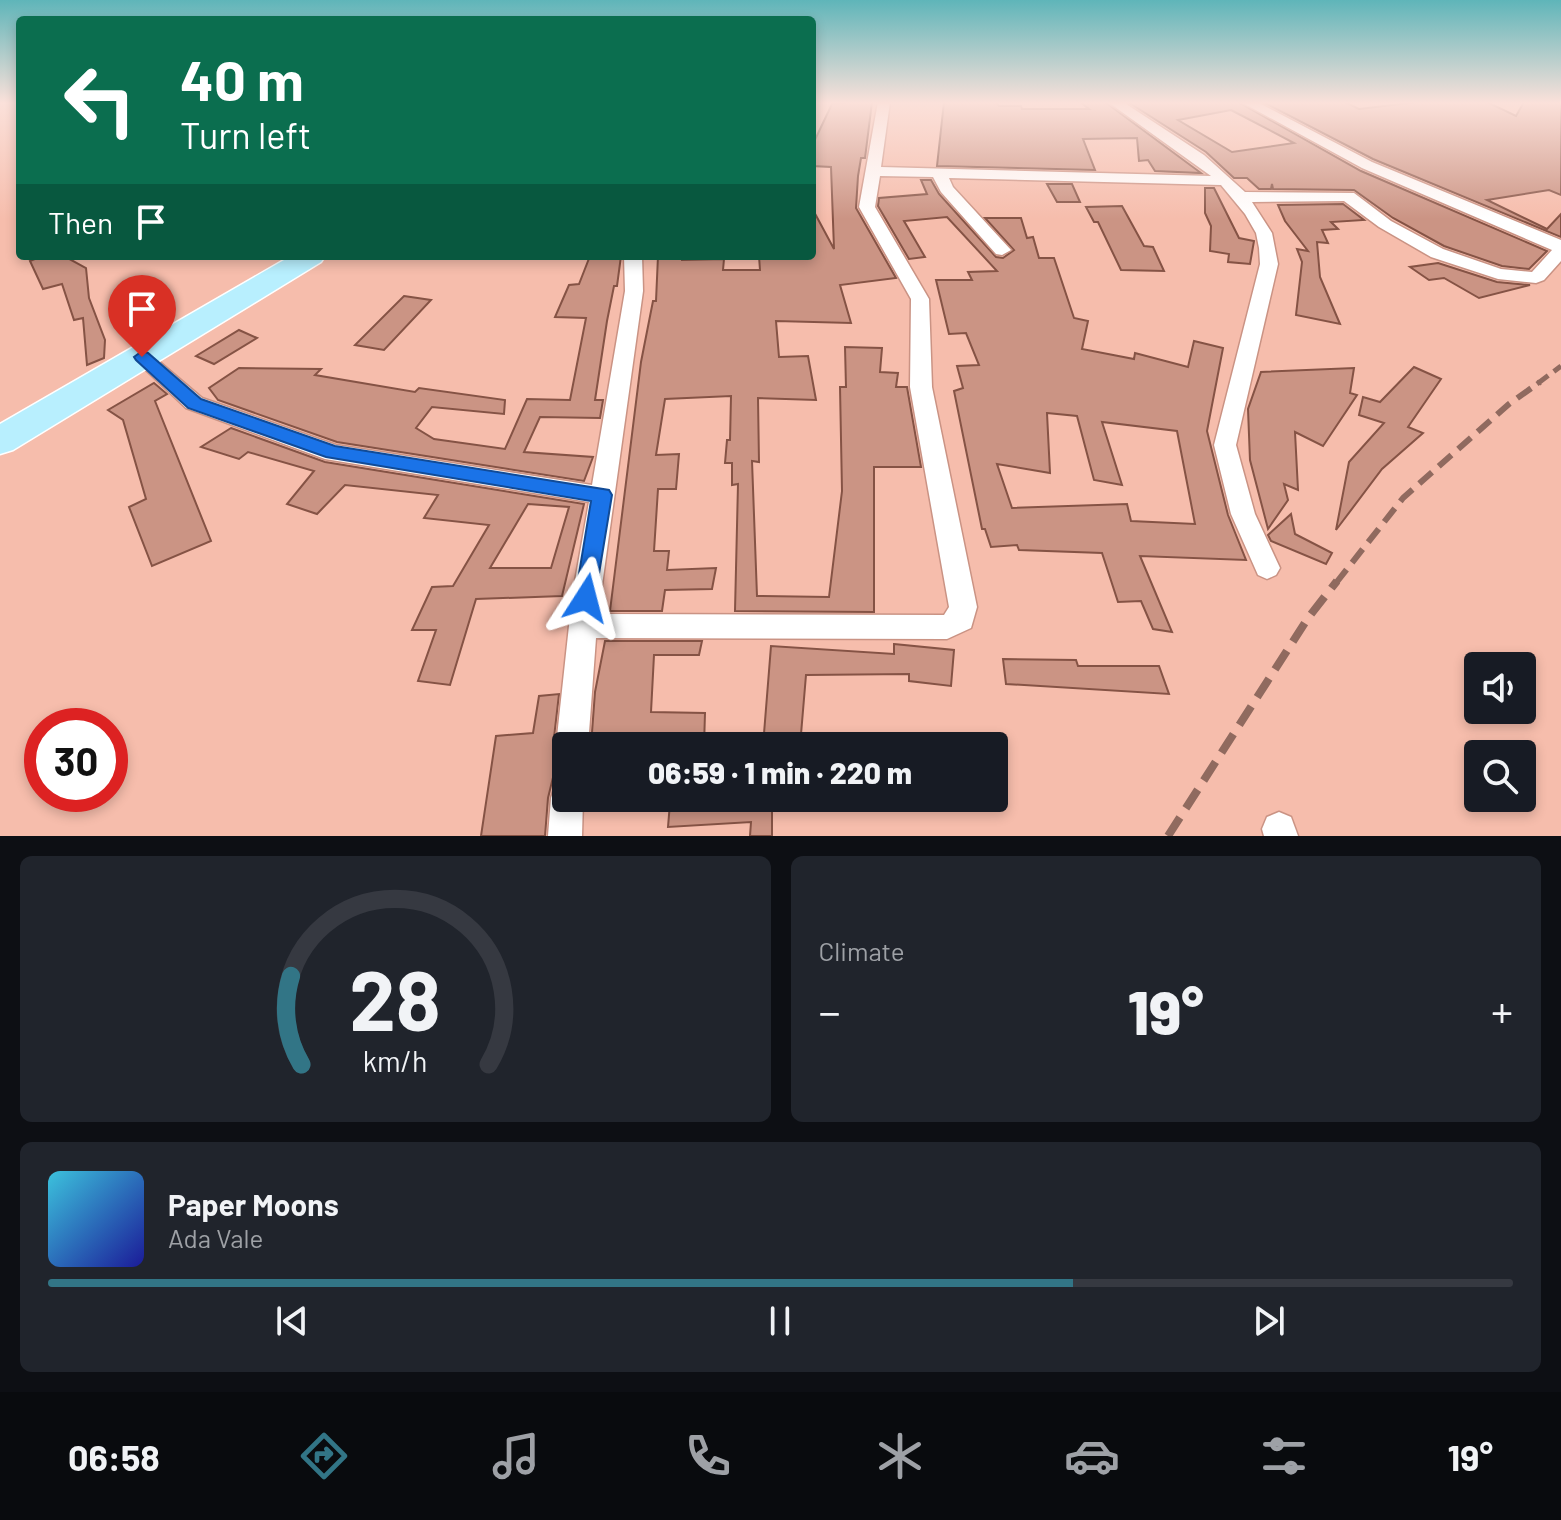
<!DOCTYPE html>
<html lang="en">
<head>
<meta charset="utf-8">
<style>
	:root { --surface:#171b24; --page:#20242c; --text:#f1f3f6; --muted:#9ea1a6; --line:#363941; --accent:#327586 }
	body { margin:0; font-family:Barlow,sans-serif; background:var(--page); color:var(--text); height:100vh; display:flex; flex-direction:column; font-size:30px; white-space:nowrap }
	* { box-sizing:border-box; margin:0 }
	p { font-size:26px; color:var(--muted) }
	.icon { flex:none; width:44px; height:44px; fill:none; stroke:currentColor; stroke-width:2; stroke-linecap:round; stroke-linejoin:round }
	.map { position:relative; height:836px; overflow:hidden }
	.sheet { display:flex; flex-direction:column; gap:20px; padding:20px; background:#0d0f14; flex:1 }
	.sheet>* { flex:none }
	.banner { position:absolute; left:16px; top:16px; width:800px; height:244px; border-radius:8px; box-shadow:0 4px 12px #0003; background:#0b6e4f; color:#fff; overflow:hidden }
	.controls { position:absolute; left:1464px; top:652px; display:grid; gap:16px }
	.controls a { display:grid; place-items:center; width:72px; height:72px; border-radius:8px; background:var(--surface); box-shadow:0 4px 12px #0003; font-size:40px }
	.speed { position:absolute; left:24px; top:708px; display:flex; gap:16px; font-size:40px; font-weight:700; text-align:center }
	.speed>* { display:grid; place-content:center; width:104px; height:104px; border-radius:50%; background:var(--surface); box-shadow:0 4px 12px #0003; line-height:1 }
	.speed .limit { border:12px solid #d22; background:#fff; color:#111 }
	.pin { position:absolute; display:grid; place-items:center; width:68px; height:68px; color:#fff; margin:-82px -34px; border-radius:50% 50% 50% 0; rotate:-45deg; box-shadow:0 0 8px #0007 }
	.pin .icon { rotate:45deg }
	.me { position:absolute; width:88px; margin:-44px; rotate:9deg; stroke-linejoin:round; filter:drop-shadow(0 0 6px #0008) }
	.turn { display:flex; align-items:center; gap:28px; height:168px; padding:0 32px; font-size:36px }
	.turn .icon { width:104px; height:104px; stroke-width:2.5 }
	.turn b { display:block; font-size:56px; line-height:68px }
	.then { display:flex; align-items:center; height:76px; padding:0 32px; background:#0003; gap:16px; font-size:30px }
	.big { font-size:60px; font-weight:800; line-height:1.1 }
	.sheet .card { flex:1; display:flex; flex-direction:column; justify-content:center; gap:12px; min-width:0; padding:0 28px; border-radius:12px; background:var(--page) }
	.sheet .dial { align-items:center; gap:0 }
	.dial svg { height:208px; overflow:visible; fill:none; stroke:var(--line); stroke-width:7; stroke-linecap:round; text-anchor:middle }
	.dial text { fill:var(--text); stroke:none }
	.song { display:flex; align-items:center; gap:24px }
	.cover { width:96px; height:96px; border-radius:12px; background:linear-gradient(135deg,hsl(190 70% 55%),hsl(240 70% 35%)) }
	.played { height:8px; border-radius:4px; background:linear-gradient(90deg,var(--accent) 70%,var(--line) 70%) }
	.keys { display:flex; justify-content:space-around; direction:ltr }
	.heat { display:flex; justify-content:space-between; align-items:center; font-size:44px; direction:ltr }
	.sheet .tiles { flex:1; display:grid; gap:20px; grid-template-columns:1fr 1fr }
	.card:last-child { grid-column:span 2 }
	.trip { position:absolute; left:552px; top:732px; width:456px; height:80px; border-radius:8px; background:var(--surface); box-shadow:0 4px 12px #0003; font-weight:800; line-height:80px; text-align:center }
	.tabs { display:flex; height:128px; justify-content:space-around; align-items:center; background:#090b0e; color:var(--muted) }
	.tabs .icon { width:56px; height:56px }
	.tabs .current { color:var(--accent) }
	.tabs b { font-size:36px; color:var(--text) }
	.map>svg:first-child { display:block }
	.building { fill:#cb9484; stroke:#855345; stroke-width:2; fill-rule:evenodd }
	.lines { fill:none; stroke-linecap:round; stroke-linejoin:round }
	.street-casing { stroke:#ca9384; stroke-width:3 }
	.primary-casing { stroke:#fff; stroke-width:3 }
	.street { fill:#fff; fill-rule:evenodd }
	.primary { fill:#b8effe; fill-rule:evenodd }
	.rail-far2 { stroke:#906a5f; stroke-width:5; stroke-dasharray:14 7; stroke-linecap:butt }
	.rail-far1 { stroke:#906a5f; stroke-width:6; stroke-dasharray:17 9; stroke-linecap:butt }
	.rail { stroke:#906a5f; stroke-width:8; stroke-dasharray:22 11; stroke-linecap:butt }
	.route { fill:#1a73e8; stroke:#114b97; stroke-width:2 }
</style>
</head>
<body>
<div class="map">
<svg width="1561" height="836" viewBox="0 0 1561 836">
	<rect width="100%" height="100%" fill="#f6bdac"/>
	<g class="building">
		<path d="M 852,102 L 872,102 L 865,158 L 861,158 L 858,176 L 856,208 L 896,278 L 840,285 L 851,323 L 776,321 L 779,357 L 808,356 L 816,400 L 758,398 L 759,462 L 752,461 L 757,596 L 829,597 L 842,491 L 840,387 L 846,387 L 845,347 L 882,348 L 880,372 L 898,373 L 896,387 L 907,387 L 921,467 L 874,467 L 874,612 L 735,611 L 738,484 L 732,485 L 732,463 L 725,463 L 727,440 L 730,440 L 731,396 L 665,399 L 656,455 L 679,454 L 676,489 L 658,489 L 654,551 L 669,551 L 667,570 L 716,568 L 712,589 L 665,590 L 662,611 L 610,611 L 641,362 L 653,301 L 656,301 L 658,256 L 682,256 L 682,260 L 724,259 L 723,270 L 760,270 L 759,256 L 812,256 L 812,208 L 834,249 L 831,167 L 812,166 L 812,146 L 832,104 Z"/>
		<path d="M 944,102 L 996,102 L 999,106 L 1021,106 L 1022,109 L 1089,109 L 1080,102 L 1105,102 L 1201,173 L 1155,171 L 1148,160 L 1139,161 L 1137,138 L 1083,139 L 1095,170 L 937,166 Z"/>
		<path d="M 1128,102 L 1238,102 L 1361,171 L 1547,251 L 1529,269 L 1502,266 L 1444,246 L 1393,218 L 1354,190 L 1273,189 L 1272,184 L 1271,189 L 1259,189 L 1247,178 L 1234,178 L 1206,152 ZM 1231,110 L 1294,143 L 1232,152 L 1178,120 Z"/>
		<path d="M 1263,102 L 1345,102 L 1359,109 L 1418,102 L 1487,102 L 1516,116 L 1524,102 L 1561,102 L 1561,195 L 1549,190 L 1487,200 L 1547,229 L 1561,214 L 1561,237 L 1373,159 Z"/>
		<path d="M 921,180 L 931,180 L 939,194 L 996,257 L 1003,258 L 1014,250 L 985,218 L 1021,218 L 1027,238 L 1033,237 L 1039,258 L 1054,258 L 1074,318 L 1088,321 L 1082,349 L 1134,359 L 1135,353 L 1188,367 L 1194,341 L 1223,348 L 1207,431 L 1228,515 L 1246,560 L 1140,556 L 1172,632 L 1153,629 L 1141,601 L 1118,602 L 1102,553 L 1019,550 L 1017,545 L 991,547 L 985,529 L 982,529 L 954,391 L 963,388 L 957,366 L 979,365 L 966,333 L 949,334 L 936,280 L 972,280 L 968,272 L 997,271 L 947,217 L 904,221 L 925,257 L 909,259 L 878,206 L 879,198 L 927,194 ZM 1047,413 L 1077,416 L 1094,480 L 1122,485 L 1102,422 L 1177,431 L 1195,524 L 1131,521 L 1127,504 L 1012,508 L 997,464 L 1050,473 Z"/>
		<path d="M 1047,184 L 1072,184 L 1080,202 L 1057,202 Z"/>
		<path d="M 1205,188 L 1214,188 L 1239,238 L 1254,241 L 1250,264 L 1228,262 L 1229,254 L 1210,251 L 1211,226 L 1205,213 Z"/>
		<path d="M 1343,204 L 1364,220 L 1331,222 L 1338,229 L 1322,230 L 1328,243 L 1317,242 L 1320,277 L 1340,324 L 1296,315 L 1302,262 L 1297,249 L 1308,251 L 1285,221 L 1278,205 Z"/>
		<path d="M 1122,206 L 1144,246 L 1153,247 L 1164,271 L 1121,270 L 1098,222 L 1094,222 L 1086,207 Z"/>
		<path d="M 42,256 L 64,256 L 86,268 L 89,298 L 105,340 L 104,358 L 87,365 L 83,318 L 74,320 L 62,284 L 43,289 L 30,261 Z"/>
		<path d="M 590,256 L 621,256 L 617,286 L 614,286 L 607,321 L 595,400 L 603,400 L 600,418 L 540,417 L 524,452 L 593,457 L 584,481 L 337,442 L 218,400 L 209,388 L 239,368 L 321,369 L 315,375 L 415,392 L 419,388 L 505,400 L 504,414 L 432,407 L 416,428 L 434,439 L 505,449 L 527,399 L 570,400 L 586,318 L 555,317 L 569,285 L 579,284 Z"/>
		<path d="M 1438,263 L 1497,282 L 1530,285 L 1479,298 L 1444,278 L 1429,280 L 1410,267 Z"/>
		<path d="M 404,296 L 431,300 L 384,350 L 355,345 Z"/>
		<path d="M 239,330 L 257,338 L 214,364 L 196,356 Z"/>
		<path d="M 1414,367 L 1441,379 L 1408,427 L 1423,433 L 1382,469 L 1336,530 L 1349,462 L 1384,423 L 1359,415 L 1363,397 L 1380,402 Z"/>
		<path d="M 1354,368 L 1350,393 L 1357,395 L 1323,446 L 1295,432 L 1298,490 L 1284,484 L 1288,500 L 1268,529 L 1250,460 L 1248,409 L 1261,372 Z"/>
		<path d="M 154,383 L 167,394 L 155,401 L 211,541 L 152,566 L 129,507 L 146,499 L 123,420 L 108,410 Z"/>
		<path d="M 231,428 L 325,462 L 584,504 L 562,596 L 476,599 L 450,685 L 418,681 L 436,630 L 412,630 L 432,587 L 453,586 L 489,525 L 424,518 L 438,495 L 345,485 L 317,514 L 287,504 L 314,471 L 248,452 L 239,459 L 201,447 ZM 528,504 L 569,507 L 551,568 L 490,568 Z"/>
		<path d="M 1291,514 L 1295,534 L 1332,553 L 1326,564 L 1271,541 L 1268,535 Z"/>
		<path d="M 605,641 L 702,641 L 699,655 L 654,655 L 651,712 L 705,713 L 704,746 L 591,746 L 595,692 Z"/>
		<path d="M 894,644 L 954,650 L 951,686 L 909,681 L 909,674 L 806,675 L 800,746 L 763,746 L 771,646 L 894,654 Z"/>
		<path d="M 1003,659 L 1076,660 L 1078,666 L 1159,666 L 1169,694 L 1006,684 Z"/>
		<path d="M 559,694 L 553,746 L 558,757 L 548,798 L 545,836 L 481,836 L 496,736 L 533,733 L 539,696 Z"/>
		<path d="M 752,798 L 772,798 L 772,836 L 750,836 L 751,822 L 668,827 L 670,803 L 752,801 Z"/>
	</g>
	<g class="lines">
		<defs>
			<g id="street">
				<path d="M 878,102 L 890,102 L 881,167 L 1211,176 L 1108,102 L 1123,102 L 1204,155 L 1245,192 L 1354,193 L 1391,221 L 1443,249 L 1501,269 L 1532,272 L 1552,250 L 1362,168 L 1241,102 L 1257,102 L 1372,162 L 1561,240 L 1561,261 L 1544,280 L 1536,283 L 1498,279 L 1431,257 L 1379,227 L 1344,201 L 1252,202 L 1272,233 L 1278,264 L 1236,445 L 1255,514 L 1280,568 L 1276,575 L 1267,579 L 1258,575 L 1231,514 L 1214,445 L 1260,264 L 1259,248 L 1256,233 L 1245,214 L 1221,185 L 949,178 L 953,187 L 1011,250 L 1002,255 L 996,254 L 941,192 L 933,177 L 880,176 L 875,207 L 929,299 L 932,387 L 977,607 L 971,628 L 947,639 L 596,638 L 588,746 L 566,746 L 566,759 L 561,757 L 556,746 L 572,598 L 589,502 L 325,459 L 186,408 L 132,357 L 142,351 L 149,353 L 202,398 L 336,445 L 592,485 L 625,291 L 624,256 L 642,256 L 643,291 L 598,614 L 944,615 L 949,607 L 910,387 L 911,299 L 859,207 Z"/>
				<path d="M 566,782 L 566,798 L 583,798 L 582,836 L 548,836 L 551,798 L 555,786 Z"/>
				<path d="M 1279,812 L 1291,817 L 1298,836 L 1264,836 L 1262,829 L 1267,817 Z"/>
			</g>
			<path id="primary" d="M 291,256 L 325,256 L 321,262 L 13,450 L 0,454 L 0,424 Z"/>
		</defs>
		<use href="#street" class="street-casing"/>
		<use href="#primary" class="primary-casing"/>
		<use href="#street" class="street"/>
		<use href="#primary" class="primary"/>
		<path class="rail-far2" d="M 1537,384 L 1561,366"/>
		<path class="rail-far1" d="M 1336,583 L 1403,498 L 1509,404 L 1540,382"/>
		<path class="rail" d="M 1168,836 L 1308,618 L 1337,581"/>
	</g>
	<linearGradient id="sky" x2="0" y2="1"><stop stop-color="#5fb5b9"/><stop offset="0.47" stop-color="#fbe1da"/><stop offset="1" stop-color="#fbe1da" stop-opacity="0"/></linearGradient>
	<rect width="1561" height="219" fill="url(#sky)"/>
	<path class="route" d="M 142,351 L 148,353 L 201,399 L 335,446 L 609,490 L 612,495 L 594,604 L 586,607 L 578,604 L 575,598 L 591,501 L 326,457 L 188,408 L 136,360 L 134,357 Z"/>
</svg>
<div class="controls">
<a><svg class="icon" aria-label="sound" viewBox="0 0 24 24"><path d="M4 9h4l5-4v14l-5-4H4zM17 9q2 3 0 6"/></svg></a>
<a><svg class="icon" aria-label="search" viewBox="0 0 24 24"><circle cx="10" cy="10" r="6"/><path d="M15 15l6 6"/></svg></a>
</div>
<div class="speed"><div class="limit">30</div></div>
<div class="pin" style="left:142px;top:357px;background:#d93025"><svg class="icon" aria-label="arrive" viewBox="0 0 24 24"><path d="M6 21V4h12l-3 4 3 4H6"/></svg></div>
<svg class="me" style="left:586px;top:598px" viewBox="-20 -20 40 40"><path d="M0-17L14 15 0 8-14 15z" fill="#1a73e8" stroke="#fff" stroke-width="4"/></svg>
<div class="trip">06:59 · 1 min · 220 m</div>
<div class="banner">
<div class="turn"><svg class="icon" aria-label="left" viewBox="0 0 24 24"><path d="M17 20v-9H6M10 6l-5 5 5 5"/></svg><div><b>40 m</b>Turn left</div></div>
<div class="then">Then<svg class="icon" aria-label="arrive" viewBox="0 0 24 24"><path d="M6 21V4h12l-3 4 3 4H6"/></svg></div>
</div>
</div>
<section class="sheet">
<div class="tiles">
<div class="card dial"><svg viewBox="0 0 100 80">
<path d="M14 69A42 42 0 1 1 86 69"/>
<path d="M14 69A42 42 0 0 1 10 35" stroke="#327586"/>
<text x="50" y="56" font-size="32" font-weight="700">28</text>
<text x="50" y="72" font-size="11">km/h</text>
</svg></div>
<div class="card"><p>Climate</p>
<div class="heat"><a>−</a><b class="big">19°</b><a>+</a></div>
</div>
<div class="card">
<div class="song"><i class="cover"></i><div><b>Paper Moons</b><p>Ada Vale</p></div></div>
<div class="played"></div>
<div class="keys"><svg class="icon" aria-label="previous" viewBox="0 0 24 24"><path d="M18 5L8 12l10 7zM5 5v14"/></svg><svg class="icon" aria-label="pause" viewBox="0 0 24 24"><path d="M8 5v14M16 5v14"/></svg><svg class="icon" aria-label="next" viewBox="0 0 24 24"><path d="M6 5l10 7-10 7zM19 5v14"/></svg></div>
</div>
</div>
</section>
<nav class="tabs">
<b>06:58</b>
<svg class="icon current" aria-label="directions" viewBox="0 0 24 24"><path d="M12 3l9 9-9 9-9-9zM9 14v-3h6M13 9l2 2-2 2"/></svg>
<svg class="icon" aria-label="music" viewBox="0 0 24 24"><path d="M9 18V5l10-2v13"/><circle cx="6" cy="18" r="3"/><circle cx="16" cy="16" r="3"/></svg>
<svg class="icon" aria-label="phone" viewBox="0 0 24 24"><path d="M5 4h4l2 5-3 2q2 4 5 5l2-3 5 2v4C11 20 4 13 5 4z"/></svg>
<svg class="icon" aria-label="climate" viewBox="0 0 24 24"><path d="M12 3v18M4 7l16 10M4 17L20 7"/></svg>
<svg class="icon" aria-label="car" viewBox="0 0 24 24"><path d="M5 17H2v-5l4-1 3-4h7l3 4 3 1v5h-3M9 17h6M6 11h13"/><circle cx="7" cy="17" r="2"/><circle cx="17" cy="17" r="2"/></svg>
<svg class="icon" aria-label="filters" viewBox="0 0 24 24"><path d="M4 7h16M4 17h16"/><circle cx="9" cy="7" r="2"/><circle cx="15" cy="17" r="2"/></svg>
<b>19°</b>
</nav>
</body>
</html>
